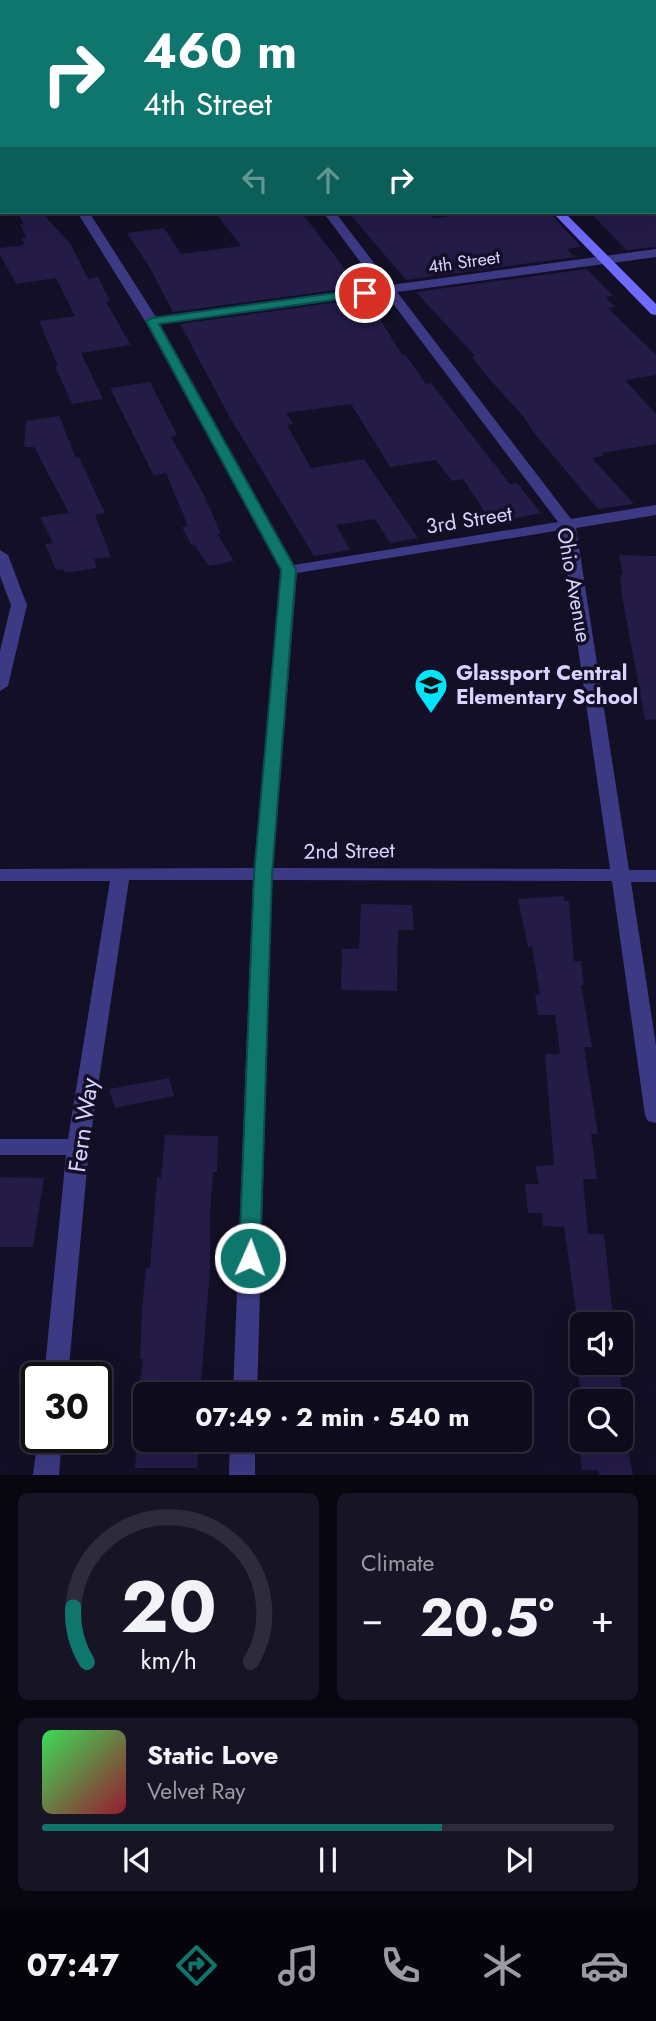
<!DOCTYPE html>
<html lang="en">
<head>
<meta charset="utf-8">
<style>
	:root { --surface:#0e0b1c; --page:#171425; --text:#f1f3f6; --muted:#9b9ba3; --line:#2e2b3b; --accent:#0f766e }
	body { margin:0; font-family:Jost,sans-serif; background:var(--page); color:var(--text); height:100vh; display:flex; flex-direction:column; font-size:26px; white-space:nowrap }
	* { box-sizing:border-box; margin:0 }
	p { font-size:23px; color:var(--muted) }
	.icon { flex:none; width:38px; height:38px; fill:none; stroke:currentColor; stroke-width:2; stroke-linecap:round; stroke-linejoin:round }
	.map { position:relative; height:1475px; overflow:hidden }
	.sheet { display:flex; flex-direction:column; gap:18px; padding:18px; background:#08060f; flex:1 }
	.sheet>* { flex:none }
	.hud { position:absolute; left:0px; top:0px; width:656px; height:214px; box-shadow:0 7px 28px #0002,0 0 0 2px var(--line); background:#0f766e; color:#fff; overflow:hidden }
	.fabs { position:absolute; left:570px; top:1312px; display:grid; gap:14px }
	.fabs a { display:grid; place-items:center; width:63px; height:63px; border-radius:10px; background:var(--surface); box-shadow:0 7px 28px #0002,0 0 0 2px var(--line); font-size:35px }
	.speed { position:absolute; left:21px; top:1362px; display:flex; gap:14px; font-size:35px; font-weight:700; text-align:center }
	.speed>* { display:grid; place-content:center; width:91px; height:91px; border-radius:50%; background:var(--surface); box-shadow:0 7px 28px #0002,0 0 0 2px var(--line); line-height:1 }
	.speed .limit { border:4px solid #111; border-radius:10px; background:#fff; color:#111 }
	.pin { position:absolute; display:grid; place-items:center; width:60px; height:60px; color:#fff; margin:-30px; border:4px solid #fff; border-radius:50%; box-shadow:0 2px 7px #0007 }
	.me { position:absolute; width:77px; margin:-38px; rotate:2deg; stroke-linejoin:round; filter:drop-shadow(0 0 5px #0008) }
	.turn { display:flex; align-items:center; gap:24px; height:147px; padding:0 28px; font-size:32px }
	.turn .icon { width:91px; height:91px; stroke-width:2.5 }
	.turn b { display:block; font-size:49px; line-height:60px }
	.lanes { display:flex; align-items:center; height:66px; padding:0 28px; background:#0003; justify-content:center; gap:35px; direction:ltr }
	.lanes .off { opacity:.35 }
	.big { font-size:52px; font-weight:700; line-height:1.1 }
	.sheet .widget { flex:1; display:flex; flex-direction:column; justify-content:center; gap:10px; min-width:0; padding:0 24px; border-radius:10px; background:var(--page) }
	.sheet .dial { align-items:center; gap:0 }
	.dial svg { height:182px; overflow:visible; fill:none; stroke:var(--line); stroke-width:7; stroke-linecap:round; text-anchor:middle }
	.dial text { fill:var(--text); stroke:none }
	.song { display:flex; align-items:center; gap:21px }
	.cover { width:84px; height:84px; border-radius:10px; background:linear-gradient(135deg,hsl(130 70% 55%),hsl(350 70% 35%)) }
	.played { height:7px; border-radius:4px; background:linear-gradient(90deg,var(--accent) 70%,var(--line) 70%) }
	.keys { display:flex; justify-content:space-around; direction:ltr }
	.heat { display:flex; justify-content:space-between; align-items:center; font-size:38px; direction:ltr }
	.sheet .tiles { flex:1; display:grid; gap:18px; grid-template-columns:1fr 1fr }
	.widget:last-child { grid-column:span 2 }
	.trip { position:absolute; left:133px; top:1382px; width:399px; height:70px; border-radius:10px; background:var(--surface); box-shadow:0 7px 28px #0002,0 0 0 2px var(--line); font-weight:700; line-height:70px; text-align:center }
	.tab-bar { display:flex; height:112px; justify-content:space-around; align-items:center; background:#06040b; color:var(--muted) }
	.tab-bar .icon { width:49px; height:49px }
	.tab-bar .selected { color:var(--accent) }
	.tab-bar b { font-size:32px; color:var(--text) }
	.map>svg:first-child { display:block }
	.building { fill:#241b47 }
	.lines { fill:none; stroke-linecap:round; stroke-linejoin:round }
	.street { fill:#3d3a85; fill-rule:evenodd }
	.secondary { fill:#6f6bff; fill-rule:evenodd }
	.rail-casing { stroke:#00e5ff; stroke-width:5 }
	.rail { stroke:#130f26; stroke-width:3.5; stroke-dasharray:10; stroke-linecap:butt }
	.route { fill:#0f766e; stroke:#0a4d48; stroke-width:2 }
	.labels { text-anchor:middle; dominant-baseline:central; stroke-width:7; stroke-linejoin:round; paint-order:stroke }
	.far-street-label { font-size:18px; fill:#d9d4ff; stroke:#130f26 }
	.street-label { font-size:21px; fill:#d9d4ff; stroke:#130f26 }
	.poi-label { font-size:21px; font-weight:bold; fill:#d9d4ff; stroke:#130f26; text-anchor:start }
	.near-street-label { font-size:24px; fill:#d9d4ff; stroke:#130f26 }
</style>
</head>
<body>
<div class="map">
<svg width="656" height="1475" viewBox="0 0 656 1475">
	<rect width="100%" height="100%" fill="#130f26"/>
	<g class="building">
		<path d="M 17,212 L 41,212 L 70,243 L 88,279 L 98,277 L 110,301 L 106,302 L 131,345 L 81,353 L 103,399 L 72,404 L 55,366 L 58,366 L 39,321 L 75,316 L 56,278 L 16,284 L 0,255 L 0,248 L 25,245 L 21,238 L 27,238 L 20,224 L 24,224 Z"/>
		<path d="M 215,212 L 301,212 L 359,287 L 173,312 L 150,268 L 127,233 L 164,228 L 181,254 L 241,246 Z"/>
		<path d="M 348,212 L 392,212 L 394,215 L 428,212 L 434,218 L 480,212 L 549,212 L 581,247 L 567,249 L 575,257 L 406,280 Z"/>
		<path d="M 590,212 L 656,212 L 656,247 L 626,250 Z"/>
		<path d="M 587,269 L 613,296 L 606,297 L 615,307 L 608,308 L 656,355 L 656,375 L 625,380 L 656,414 L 656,444 L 601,453 L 604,456 L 592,458 L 634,504 L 598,509 L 534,433 L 523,416 L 485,374 L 472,357 L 475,356 L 416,292 Z"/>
		<path d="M 367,298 L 402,355 L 406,355 L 426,384 L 431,383 L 510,484 L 517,483 L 541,513 L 492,523 L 463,479 L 452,481 L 436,460 L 390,467 L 351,404 L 286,413 L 294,424 L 287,425 L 311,468 L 364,459 L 418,538 L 390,543 L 375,519 L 336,525 L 350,550 L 314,556 L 229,416 L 180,324 Z"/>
		<path d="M 150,382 L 177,435 L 171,437 L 204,495 L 221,534 L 217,534 L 234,561 L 209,566 L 194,545 L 191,545 L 182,527 L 188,526 L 166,473 L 154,476 L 110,388 Z"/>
		<path d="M 59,416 L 76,458 L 79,457 L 105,513 L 95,515 L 111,557 L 94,559 L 97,568 L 65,573 L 63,569 L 56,570 L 45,544 L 53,543 L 40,517 L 69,513 L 34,447 L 24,447 L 26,421 Z"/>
		<path d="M 619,555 L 656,556 L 656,719 L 645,720 L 622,596 L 620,575 L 623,575 Z"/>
		<path d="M 564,896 L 564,901 L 569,901 L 574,961 L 581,961 L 584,985 L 581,985 L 592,1047 L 584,1047 L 598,1134 L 591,1134 L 597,1179 L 583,1179 L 588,1234 L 604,1234 L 614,1325 L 578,1325 L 564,1227 L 543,1226 L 542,1213 L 528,1213 L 525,1184 L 539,1184 L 535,1166 L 554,1165 L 545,1054 L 560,1054 L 555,1015 L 538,1015 L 535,995 L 540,994 L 532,947 L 528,947 L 518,899 Z"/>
		<path d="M 361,904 L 412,905 L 414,930 L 398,930 L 397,991 L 341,990 L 342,949 L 359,949 Z"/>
		<path d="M 169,1078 L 174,1096 L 115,1108 L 109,1089 Z"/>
		<path d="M 165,1135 L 218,1136 L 217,1172 L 213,1172 L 210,1215 L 210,1269 L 200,1395 L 138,1395 L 143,1359 L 140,1359 L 142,1310 L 146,1268 L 150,1268 L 157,1177 L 161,1178 Z"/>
		<path d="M 0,1177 L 44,1178 L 33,1247 L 0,1247 Z"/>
		<path d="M 576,1363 L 619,1363 L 623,1402 L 583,1402 Z"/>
		<path d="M 137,1440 L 199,1440 L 197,1468 L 135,1468 Z"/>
		<path d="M 579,1446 L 627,1446 L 633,1475 L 599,1475 L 598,1470 L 582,1470 Z"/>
	</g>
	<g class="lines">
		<g class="street">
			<path d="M 56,0 L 66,0 L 67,2 L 57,2 Z"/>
			<path d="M 154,0 L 164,0 L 166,2 L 155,2 Z"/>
			<path d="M 514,0 L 524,0 L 526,2 L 515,2 Z"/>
			<rect x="0" y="163" width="2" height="6"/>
			<path d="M 77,212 L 89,212 L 156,317 L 379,287 L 323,212 L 335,212 L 391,285 L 656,249 L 656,257 L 397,292 L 571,519 L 656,505 L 656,515 L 576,528 L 629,870 L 656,870 L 656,882 L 631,882 L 656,1045 L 656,1123 L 648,1121 L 645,1115 L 612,881 L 272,880 L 257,1395 L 233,1395 L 253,880 L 129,880 L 89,1147 L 68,1377 L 44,1377 L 66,1155 L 0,1155 L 0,1139 L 68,1139 L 110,881 L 0,881 L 0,869 L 254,868 L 281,570 L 145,321 ZM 385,293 L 558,522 L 294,565 L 160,324 ZM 561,530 L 610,869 L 273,868 L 297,573 Z"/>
			<path d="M 0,550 L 8,555 L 27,605 L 8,686 L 0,691 L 0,651 L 11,605 L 0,576 Z"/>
			<path d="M 38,1437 L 62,1437 L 59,1475 L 33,1475 Z"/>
			<path d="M 230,1440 L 255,1440 L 255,1475 L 229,1475 Z"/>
		</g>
		<g class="secondary">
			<path d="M 197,0 L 222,0 L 195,2 Z"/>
			<path d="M 341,0 L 351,0 L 352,2 L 342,2 Z"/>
			<rect x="0" y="19" width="2" height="6"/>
			<path d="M 552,212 L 564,212 L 656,304 L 656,315 L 651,314 Z"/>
		</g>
		<defs>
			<path id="rail" d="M 592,0 L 595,2"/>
		</defs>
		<use href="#rail" class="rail-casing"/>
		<use href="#rail" class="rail"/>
	</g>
	<path class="route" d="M 365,289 L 371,293 L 369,295 L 159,324 L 296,570 L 272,875 L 260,1258 L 257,1264 L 250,1266 L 242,1264 L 239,1258 L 254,875 L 281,570 L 146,321 L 152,318 Z"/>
	<defs>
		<symbol id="school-pin" viewBox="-11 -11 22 30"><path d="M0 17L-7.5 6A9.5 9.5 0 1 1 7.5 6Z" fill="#00e5ff" stroke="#130f26"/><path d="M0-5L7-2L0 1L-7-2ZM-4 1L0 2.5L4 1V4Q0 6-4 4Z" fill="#111"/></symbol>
	</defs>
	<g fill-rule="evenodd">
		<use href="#school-pin" x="412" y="666" width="38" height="52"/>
	</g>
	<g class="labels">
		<g class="far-street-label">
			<text transform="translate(464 262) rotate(-8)">4th Street</text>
		</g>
		<g class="street-label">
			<text transform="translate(469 520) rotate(-9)">3rd Street</text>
			<text transform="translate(574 585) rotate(80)">Ohio Avenue</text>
			<text transform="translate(349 851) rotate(-1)">2nd Street</text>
		</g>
		<g class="poi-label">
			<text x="456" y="673">Glassport Central<tspan x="456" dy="24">Elementary School</tspan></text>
		</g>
		<g class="near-street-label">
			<text transform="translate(83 1125) rotate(-82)">Fern Way</text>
		</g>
	</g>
</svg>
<div class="fabs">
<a><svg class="icon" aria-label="sound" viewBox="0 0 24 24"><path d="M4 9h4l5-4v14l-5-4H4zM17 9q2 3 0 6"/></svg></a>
<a><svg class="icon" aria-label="search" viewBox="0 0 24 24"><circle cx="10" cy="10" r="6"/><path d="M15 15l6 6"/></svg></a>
</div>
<div class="speed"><div class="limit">30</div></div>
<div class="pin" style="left:365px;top:293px;background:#d93025"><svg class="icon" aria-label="arrive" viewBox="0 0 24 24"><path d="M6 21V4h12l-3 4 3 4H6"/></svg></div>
<svg class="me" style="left:250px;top:1258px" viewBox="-20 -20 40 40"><circle r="17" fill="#0f766e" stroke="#fff" stroke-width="3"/><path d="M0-11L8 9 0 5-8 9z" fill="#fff"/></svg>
<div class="trip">07:49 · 2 min · 540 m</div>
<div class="hud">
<div class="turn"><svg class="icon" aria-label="right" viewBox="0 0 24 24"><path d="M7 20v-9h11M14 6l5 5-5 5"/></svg><div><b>460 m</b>4th Street</div></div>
<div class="lanes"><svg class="icon off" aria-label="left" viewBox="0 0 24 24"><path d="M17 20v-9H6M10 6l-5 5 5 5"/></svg><svg class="icon off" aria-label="ahead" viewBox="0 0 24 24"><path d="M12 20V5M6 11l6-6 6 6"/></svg><svg class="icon" aria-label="right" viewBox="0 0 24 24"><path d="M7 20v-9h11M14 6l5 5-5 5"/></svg></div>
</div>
</div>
<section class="sheet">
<div class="tiles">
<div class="widget dial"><svg viewBox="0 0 100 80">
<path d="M14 69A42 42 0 1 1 86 69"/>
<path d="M14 69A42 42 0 0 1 8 45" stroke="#0f766e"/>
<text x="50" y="56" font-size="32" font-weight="700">20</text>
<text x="50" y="72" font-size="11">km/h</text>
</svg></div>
<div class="widget"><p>Climate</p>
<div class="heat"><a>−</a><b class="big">20.5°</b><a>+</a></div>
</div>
<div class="widget">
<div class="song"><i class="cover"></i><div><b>Static Love</b><p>Velvet Ray</p></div></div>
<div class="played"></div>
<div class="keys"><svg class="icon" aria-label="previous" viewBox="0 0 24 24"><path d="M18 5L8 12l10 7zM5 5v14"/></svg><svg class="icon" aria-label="pause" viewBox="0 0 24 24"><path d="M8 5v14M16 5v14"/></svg><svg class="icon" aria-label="next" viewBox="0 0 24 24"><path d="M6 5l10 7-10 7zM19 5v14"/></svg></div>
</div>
</div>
</section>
<nav class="tab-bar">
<b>07:47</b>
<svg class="icon selected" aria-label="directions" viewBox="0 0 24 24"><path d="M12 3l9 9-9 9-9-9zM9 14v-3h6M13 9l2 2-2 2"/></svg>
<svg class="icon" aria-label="music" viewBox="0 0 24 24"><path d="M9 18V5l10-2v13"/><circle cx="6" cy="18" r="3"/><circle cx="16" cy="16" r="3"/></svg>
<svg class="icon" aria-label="phone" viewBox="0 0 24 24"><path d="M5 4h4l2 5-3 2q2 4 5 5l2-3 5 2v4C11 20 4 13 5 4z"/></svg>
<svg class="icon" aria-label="climate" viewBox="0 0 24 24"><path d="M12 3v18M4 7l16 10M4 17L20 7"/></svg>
<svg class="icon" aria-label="car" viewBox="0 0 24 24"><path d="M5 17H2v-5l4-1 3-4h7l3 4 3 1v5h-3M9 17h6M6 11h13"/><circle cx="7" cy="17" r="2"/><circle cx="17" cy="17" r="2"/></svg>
</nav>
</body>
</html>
